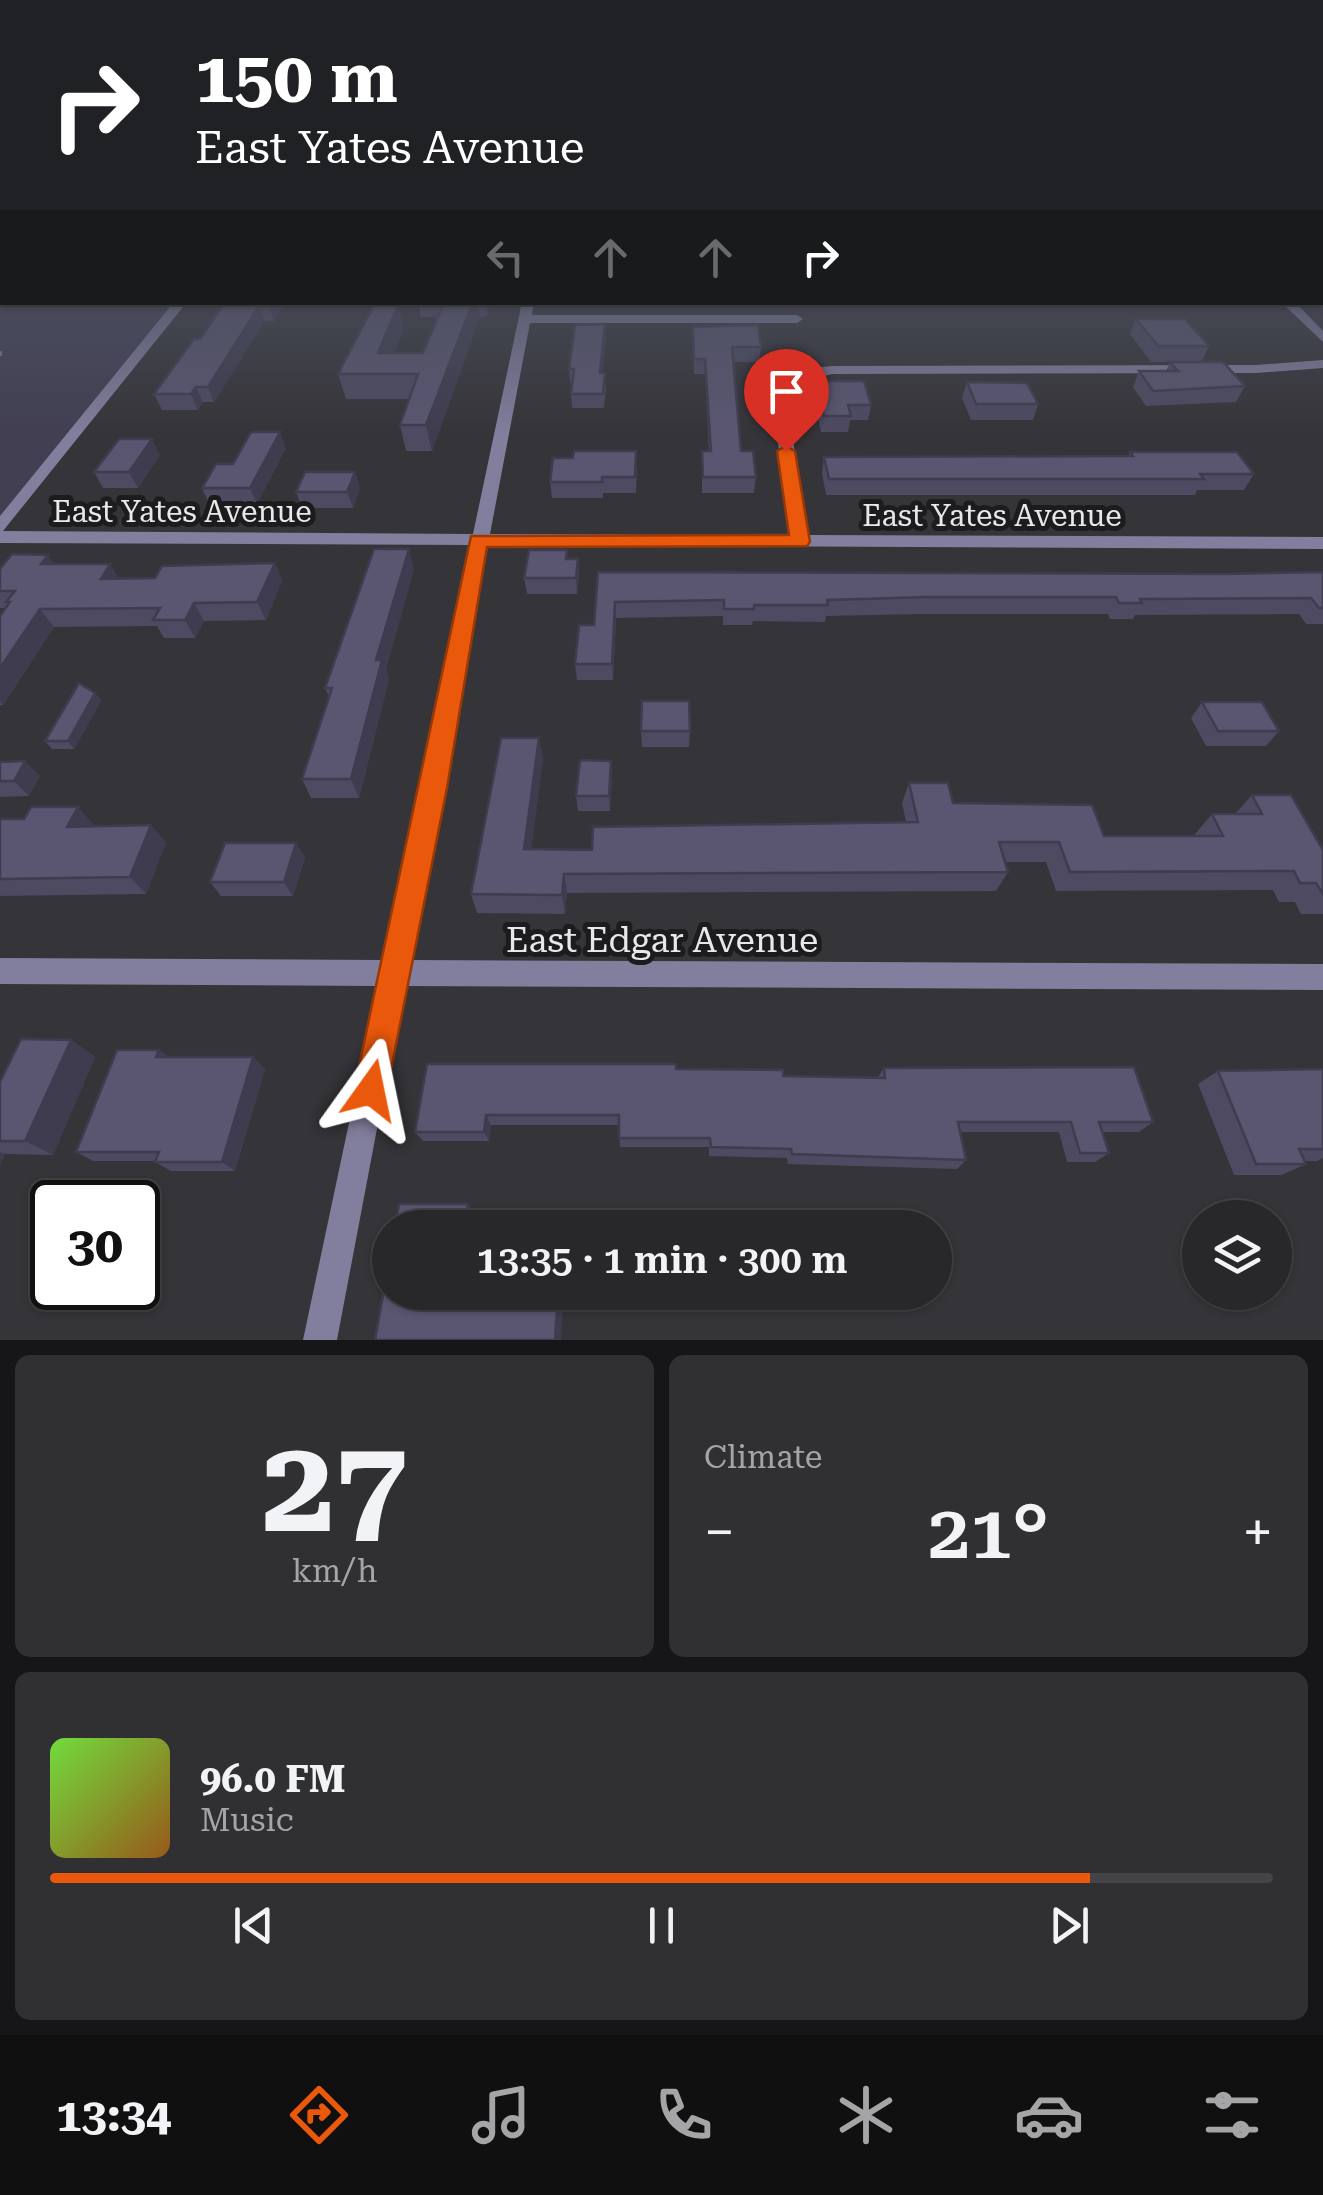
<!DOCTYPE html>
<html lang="en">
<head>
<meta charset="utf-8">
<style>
	:root { --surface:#28272a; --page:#302f32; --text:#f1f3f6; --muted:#a5a5a8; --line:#444447; --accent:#ea580c }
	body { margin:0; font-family:"Roboto Serif",serif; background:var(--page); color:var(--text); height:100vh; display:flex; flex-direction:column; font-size:38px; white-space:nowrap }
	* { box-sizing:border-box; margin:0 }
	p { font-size:32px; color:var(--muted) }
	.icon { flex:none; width:55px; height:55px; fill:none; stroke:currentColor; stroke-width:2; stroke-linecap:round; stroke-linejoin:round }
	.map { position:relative; height:1340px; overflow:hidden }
	.drawer { display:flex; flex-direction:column; gap:15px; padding:15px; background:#161517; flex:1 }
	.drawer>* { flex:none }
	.top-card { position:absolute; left:0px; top:0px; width:1325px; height:305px; box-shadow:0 2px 8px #0004,0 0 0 2px var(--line); background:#202124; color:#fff; overflow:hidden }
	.controls { position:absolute; left:1182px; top:1200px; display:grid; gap:20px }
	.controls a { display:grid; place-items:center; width:110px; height:110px; border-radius:50%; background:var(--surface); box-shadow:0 2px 8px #0004,0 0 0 2px var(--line); font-size:50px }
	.speed { position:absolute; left:30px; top:1180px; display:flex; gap:20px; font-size:50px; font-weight:700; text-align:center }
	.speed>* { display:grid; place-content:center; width:130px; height:130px; border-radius:50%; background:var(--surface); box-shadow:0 2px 8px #0004,0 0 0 2px var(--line); line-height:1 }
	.speed .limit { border:5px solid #111; border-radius:15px; background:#fff; color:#111 }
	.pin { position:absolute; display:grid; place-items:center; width:85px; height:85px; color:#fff; margin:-102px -42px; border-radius:50% 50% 50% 0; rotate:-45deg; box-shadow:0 0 10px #0007 }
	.pin .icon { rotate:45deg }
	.me { position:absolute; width:110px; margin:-55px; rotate:12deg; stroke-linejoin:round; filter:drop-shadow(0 0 8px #0008) }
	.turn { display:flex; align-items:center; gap:35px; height:210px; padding:0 30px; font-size:45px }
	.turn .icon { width:130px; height:130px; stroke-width:2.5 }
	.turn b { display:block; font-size:70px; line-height:85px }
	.lanes { display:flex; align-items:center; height:95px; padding:0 30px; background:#0003; justify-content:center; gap:50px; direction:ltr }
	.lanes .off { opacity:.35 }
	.big { font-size:75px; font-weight:600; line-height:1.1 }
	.drawer .widget { flex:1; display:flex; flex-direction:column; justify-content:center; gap:15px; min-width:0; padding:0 35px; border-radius:15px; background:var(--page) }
	.drawer .dial { align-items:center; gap:0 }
	.dial b { font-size:130px; line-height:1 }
	.song { display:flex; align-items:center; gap:30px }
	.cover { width:120px; height:120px; border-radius:15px; background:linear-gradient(135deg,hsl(100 70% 55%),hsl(30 70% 35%)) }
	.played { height:10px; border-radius:5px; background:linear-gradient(90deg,var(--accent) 85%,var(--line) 85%) }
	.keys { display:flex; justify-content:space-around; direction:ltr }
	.heat { display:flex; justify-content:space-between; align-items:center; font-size:55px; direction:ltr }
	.drawer .tiles { flex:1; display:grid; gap:15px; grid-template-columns:1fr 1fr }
	.widget:last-child { grid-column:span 2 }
	.trip { position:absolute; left:372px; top:1210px; width:580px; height:100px; border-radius:50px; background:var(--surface); box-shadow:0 2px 8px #0004,0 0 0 2px var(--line); font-weight:600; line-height:100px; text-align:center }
	.dock { display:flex; height:160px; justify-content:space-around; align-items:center; background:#101011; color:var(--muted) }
	.dock .icon { width:70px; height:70px }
	.dock .active { color:var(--accent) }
	.dock b { font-size:45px; color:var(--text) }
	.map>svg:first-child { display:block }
	.green { fill:#423f53 }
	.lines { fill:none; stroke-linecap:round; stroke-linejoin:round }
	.path { stroke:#7f7e81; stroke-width:4; stroke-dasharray:5 5; stroke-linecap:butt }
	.minor { fill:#827e9d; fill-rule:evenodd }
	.wall { fill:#4d4a61 }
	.shaded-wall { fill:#3f3c4f }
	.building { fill:#5a5671; stroke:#3f3c4f; stroke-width:2.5 }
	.route { fill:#ea580c; stroke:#983908; stroke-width:2.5 }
	.labels { text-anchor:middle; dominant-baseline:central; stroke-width:10; stroke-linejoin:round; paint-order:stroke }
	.street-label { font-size:30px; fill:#e8e8ea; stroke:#1c1c1e }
	.near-street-label { font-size:35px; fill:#e8e8ea; stroke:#1c1c1e }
</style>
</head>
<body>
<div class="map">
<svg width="1323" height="1340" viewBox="0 0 1323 1340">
	<rect width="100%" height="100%" fill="#353438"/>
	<path class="green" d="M 0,247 L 2,302 L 181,303 L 0,528 Z"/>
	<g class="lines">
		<path class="path" d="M 0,351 L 0,357"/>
		<g class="minor">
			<rect x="1322" y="249" width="1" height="6"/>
			<path d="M 174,302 L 187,302 L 3,531 L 473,534 L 522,302 L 534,302 L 532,315 L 797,315 L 803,319 L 797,323 L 530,323 L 490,534 L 790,535 L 772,396 C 784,372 807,368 832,366 L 1256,365 L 1323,360 L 1323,368 L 1256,373 L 832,374 L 799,382 L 786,396 L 808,535 L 1323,537 L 1323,549 L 488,545 L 409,960 L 1323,964 L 1323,990 L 404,986 L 337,1340 L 303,1340 L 378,986 L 0,984 L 0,958 L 383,960 L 471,545 L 0,543 L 0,516 Z"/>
			<path d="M 1281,302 L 1295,302 L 1323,331 L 1323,342 Z"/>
		</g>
	</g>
	<g class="wall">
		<path d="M 225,302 L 286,302 L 274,321 L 265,321 L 214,402 L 203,402 L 198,410 L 162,410 L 154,394 L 200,339 Z"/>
		<path d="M 418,302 L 490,302 L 487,316 L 480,317 L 432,451 L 406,451 L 400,425 L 409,399 L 346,399 L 338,374 L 404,329 L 394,353 L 423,353 L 438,317 L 421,317 Z"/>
		<path d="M 1136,319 L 1209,346 L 1202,361 L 1151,362 L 1130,334 Z"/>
		<path d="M 693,327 L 761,347 L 759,362 L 733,362 L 741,451 L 756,477 L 754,493 L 702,493 L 702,451 L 709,451 L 705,374 L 694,374 Z"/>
		<path d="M 606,338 L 602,373 L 606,387 L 604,408 L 572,408 L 571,394 L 572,383 L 570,383 L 569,369 Z"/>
		<path d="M 1170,362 L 1245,386 L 1236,402 L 1146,406 L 1133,387 L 1139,371 L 1166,371 Z"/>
		<path d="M 816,381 L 871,405 L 868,420 L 850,420 L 848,432 L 821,432 L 813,396 Z"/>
		<path d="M 967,382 L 1038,404 L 1033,420 L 971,420 L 962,398 Z"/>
		<path d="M 286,448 L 257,504 L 209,504 L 202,488 L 233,464 Z"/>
		<path d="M 1130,452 L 1254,474 L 1244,490 L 1197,490 L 1195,495 L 826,495 L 822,473 L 824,457 L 1128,456 Z"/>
		<path d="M 160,455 L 138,488 L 103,488 L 94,472 Z"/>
		<path d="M 637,467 L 636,493 L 603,493 L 603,498 L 552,498 L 550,482 Z"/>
		<path d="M 360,488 L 353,508 L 302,508 L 296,492 Z"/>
		<path d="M 578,559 L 579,575 L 577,594 L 527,594 L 524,578 Z"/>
		<path d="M 275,563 L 282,581 L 266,620 L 204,621 L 195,638 L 164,638 L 157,626 L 54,627 L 3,705 L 0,705 L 0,616 L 6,608 L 0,608 L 0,569 L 55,564 L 120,578 L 155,578 Z"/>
		<path d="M 414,569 L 386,669 L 389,679 L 359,798 L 311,798 L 302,779 L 329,697 L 325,688 Z"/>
		<path d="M 598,572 L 1223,574 L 1323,572 L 1323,624 L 1306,624 L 1299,614 L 1135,615 L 1133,619 L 1110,619 L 1108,614 L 923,614 L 826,616 L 825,622 L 753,621 L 752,625 L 723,625 L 723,616 L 616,618 L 613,680 L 577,680 L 575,664 L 594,625 Z"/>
		<path d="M 95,693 L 101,701 L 74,749 L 52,749 L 45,741 Z"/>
		<path d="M 1202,702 L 1279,731 L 1266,746 L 1206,746 L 1191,718 Z"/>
		<path d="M 641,731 L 690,731 L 689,747 L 642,747 Z"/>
		<path d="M 539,738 L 543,759 L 531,849 L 592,850 L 906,822 L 902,803 L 909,783 L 953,803 L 1104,836 L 1195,836 L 1195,834 L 1212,814 L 1235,814 L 1252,795 L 1323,850 L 1323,914 L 1301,914 L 1295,902 L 1279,902 L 1273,890 L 1056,891 L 1046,862 L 1005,862 L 1008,872 L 996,891 L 567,893 L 565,914 L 477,913 L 471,894 Z"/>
		<path d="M 611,761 L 612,776 L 610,811 L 578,811 L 576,796 Z"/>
		<path d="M 0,762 L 40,776 L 29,796 L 0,797 Z"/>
		<path d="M 0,819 L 94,825 L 93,826 L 166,842 L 146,894 L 0,896 Z"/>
		<path d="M 296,843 L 305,858 L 293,896 L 221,896 L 210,882 Z"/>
		<path d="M 71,1040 L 95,1057 L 53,1155 L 5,1154 L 0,1165 L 0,1082 Z"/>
		<path d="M 159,1050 L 169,1057 L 253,1057 L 265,1069 L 235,1171 L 171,1171 L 155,1162 L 156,1161 L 93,1161 L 76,1152 Z"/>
		<path d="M 884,1068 L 1153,1122 L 1139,1132 L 1102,1132 L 1109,1153 L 1095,1162 L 1067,1162 L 1059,1132 L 960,1132 L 966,1160 L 957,1169 L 788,1164 L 787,1158 L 709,1156 L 709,1147 L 620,1147 L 619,1125 L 491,1125 L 489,1141 L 423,1141 L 415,1132 L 676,1069 L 783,1076 L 878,1077 Z"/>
		<path d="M 1323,1069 L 1323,1158 L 1317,1161 L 1304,1161 L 1306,1164 L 1282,1175 L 1234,1175 L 1198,1084 L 1218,1071 Z"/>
	</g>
	<g class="shaded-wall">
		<path d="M 272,302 L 286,302 L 274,321 L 269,306 Z"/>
		<path d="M 473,302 L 478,302 L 480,317 L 432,451 L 426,425 Z"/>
		<path d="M 485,302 L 490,302 L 487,316 Z"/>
		<path d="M 398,305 L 404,329 L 385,374 L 378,353 Z"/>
		<path d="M 259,306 L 265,321 L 214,402 L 208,387 Z"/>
		<path d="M 605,324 L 606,338 L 601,387 L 600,373 Z"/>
		<path d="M 196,387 L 203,402 L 198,410 L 191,394 Z"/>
		<path d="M 280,432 L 286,448 L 257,504 L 250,488 Z"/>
		<path d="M 152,439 L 160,455 L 138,488 L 129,472 Z"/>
		<path d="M 355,472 L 360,488 L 353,508 L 347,492 Z"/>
		<path d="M 409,549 L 414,569 L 386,669 L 389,679 L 359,798 L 351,779 L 376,660 Z"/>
		<path d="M 48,555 L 61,573 L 41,564 Z"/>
		<path d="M 578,559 L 579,575 L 577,594 L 576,578 Z"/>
		<path d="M 275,563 L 282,581 L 266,620 L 257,602 Z"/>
		<path d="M 110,564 L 122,582 L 101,579 Z"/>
		<path d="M 615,602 L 616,618 L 613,680 L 612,664 Z"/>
		<path d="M 194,603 L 204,621 L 195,638 L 185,620 Z"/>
		<path d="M 40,609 L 54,627 L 3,705 L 0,702 L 0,668 Z"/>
		<path d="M 95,693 L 101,701 L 74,749 L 68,741 Z"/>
		<path d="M 539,738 L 543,759 L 529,869 L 524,849 Z"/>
		<path d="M 25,761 L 40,776 L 29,796 L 14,781 Z"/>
		<path d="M 611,761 L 612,776 L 610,811 L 609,796 Z"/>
		<path d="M 78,807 L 94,825 L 84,845 L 67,827 Z"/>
		<path d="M 151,825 L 166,842 L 146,894 L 130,877 Z"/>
		<path d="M 296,843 L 305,858 L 293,896 L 284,882 Z"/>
		<path d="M 564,874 L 567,893 L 565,914 L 562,895 Z"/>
		<path d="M 71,1040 L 95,1057 L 53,1155 L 25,1141 Z"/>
		<path d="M 159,1050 L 173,1061 L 156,1057 Z"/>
		<path d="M 253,1057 L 265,1069 L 235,1171 L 222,1162 Z"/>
		<path d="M 486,1115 L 491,1125 L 489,1141 L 484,1132 Z"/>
		<path d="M 0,1152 L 5,1154 L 0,1165 Z"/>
		<path d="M 468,1204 L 477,1215 L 475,1228 L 464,1228 Z"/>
		<path d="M 558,1292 L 564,1292 L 561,1340 L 555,1340 Z"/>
	</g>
	<g class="building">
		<path d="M 225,302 L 272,302 L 269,306 L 259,306 L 208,387 L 196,387 L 191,394 L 154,394 L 194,339 L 200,339 Z"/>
		<path d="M 444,302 L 473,302 L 426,425 L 400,425 L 418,374 L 338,374 L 374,305 L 398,305 L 378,353 L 423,353 Z"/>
		<path d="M 1136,319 L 1185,319 L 1209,346 L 1158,346 Z"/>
		<path d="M 605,324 L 600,373 L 605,373 L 603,394 L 571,394 L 574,369 L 569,369 L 575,325 Z"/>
		<path d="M 758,325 L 761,347 L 732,347 L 741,451 L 753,451 L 756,477 L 703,477 L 702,451 L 711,451 L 705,359 L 694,359 L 693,327 Z"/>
		<path d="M 1170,362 L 1223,362 L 1245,386 L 1153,391 L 1139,371 L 1178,371 Z"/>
		<path d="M 816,381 L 864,381 L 871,405 L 848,405 L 851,416 L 824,416 Z"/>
		<path d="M 967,382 L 1027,383 L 1038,404 L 976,404 Z"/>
		<path d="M 251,432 L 280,432 L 250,488 L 202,488 L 216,464 L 233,464 Z"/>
		<path d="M 119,439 L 152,439 L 129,472 L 94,472 Z"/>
		<path d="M 574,451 L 636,451 L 635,477 L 602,477 L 602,482 L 550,482 L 553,458 L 573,458 Z"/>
		<path d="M 1130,452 L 1237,452 L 1254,474 L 1200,474 L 1204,479 L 829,479 L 824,457 L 1133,456 Z"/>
		<path d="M 305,472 L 355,472 L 347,492 L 296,492 Z"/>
		<path d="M 374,549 L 409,549 L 376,660 L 382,660 L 351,779 L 302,779 L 332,688 L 325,688 Z"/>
		<path d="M 529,550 L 567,550 L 566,559 L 578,559 L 576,578 L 524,578 Z"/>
		<path d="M 12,554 L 48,555 L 41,564 L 110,564 L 101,579 L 155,578 L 162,566 L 275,563 L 257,602 L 194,603 L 185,620 L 153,620 L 160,608 L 40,609 L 0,668 L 0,616 L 10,602 L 6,602 L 15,591 L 0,591 L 0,569 Z"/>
		<path d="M 598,572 L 1223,574 L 1323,572 L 1323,608 L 1319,608 L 1311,598 L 1140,599 L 1142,603 L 1119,603 L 1116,597 L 928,597 L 827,600 L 828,605 L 754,605 L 754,609 L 724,609 L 724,600 L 615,602 L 612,664 L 575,664 L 579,625 L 594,625 Z"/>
		<path d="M 79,683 L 95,693 L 68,741 L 45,741 Z"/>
		<path d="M 642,701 L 689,701 L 690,731 L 641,731 Z"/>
		<path d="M 1202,702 L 1262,702 L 1279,731 L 1218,731 Z"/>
		<path d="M 501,738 L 539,738 L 524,849 L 592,850 L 593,827 L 918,822 L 909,783 L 948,783 L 953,803 L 1092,805 L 1104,836 L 1223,836 L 1212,814 L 1262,814 L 1252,795 L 1291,795 L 1323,850 L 1323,894 L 1316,883 L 1300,883 L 1294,871 L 1070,872 L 1059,842 L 999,842 L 1008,872 L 564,874 L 562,895 L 471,894 Z"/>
		<path d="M 580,760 L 611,761 L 609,796 L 576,796 Z"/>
		<path d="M 25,761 L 14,781 L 0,781 L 0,762 Z"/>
		<path d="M 31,807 L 78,807 L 67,827 L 151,825 L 130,877 L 0,879 L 0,819 L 24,819 Z"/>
		<path d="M 225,843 L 296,843 L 284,882 L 210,882 Z"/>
		<path d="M 21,1039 L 71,1040 L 25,1141 L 0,1141 L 0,1082 Z"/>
		<path d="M 117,1050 L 159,1050 L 156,1057 L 253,1057 L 222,1162 L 155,1162 L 159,1152 L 76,1152 Z"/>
		<path d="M 427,1064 L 676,1064 L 676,1069 L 783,1070 L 783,1076 L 885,1078 L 884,1068 L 1134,1067 L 1153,1122 L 1099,1122 L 1109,1153 L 1080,1153 L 1071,1122 L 958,1122 L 966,1160 L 792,1154 L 791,1149 L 711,1147 L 710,1138 L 619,1138 L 619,1115 L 486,1115 L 484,1132 L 415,1132 Z"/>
		<path d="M 1323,1069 L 1323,1149 L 1299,1149 L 1306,1164 L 1256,1164 L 1218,1071 Z"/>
		<path d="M 399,1204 L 468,1204 L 464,1228 L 395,1228 Z"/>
		<path d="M 390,1255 L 390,1292 L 558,1292 L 555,1340 L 375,1340 Z"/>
	</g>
	<linearGradient id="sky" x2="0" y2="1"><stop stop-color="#1d1d1f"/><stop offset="0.57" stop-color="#4b505e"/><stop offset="1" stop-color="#4b505e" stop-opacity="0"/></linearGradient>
	<rect width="1323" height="434" fill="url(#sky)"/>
	<path class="route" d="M 786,446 L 795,451 L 810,542 L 807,546 L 487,547 L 447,788 L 387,1090 L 382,1102 L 371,1106 L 359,1102 L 354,1090 L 471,536 L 789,535 L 777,451 Z"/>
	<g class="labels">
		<g class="street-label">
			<text x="182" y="511">East Yates Avenue</text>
			<text x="992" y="515">East Yates Avenue</text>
		</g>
		<g class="near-street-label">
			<text x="662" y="940">East Edgar Avenue</text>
		</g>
	</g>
</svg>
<div class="controls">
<a><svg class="icon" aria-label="layers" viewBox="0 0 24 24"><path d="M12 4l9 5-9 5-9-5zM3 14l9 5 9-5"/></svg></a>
</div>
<div class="speed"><div class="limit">30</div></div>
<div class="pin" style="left:786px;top:451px;background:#d93025"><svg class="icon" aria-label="arrive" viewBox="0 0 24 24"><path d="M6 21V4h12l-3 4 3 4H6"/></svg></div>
<svg class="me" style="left:371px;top:1090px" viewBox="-20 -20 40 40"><path d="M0-17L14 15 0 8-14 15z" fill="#ea580c" stroke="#fff" stroke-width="4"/></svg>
<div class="trip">13:35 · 1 min · 300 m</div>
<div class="top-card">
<div class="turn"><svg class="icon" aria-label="right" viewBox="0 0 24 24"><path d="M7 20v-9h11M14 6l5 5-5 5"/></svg><div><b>150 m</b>East Yates Avenue</div></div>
<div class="lanes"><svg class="icon off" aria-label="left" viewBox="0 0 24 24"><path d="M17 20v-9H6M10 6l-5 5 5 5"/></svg><svg class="icon off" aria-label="ahead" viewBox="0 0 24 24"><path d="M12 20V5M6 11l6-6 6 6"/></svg><svg class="icon off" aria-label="ahead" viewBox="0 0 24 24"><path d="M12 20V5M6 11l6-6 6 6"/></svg><svg class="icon" aria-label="right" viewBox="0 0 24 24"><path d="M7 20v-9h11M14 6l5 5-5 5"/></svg></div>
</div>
</div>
<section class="drawer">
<div class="tiles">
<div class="widget dial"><b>27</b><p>km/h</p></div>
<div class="widget"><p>Climate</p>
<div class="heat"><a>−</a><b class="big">21°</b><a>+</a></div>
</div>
<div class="widget">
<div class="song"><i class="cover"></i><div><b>96.0 FM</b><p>Music</p></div></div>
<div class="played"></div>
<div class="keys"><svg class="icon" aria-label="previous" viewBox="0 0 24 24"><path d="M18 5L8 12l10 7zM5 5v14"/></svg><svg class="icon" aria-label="pause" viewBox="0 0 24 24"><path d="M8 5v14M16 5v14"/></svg><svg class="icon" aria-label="next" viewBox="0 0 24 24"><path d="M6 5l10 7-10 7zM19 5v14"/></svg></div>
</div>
</div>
</section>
<nav class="dock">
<b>13:34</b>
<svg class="icon active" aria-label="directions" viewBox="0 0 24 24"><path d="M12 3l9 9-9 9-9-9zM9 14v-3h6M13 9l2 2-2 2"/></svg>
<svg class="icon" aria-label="music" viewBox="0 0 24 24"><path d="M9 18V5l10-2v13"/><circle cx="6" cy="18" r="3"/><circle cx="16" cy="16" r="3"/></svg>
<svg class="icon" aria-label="phone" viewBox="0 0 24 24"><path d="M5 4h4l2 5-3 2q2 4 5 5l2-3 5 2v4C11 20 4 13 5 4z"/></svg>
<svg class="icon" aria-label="climate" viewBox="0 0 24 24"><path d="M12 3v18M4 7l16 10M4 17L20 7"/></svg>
<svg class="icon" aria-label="car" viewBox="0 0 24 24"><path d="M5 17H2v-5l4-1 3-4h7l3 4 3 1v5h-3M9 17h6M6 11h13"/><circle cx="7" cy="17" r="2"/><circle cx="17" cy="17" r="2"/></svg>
<svg class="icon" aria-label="filters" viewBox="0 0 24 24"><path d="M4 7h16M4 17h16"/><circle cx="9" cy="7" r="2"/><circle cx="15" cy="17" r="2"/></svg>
</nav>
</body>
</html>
